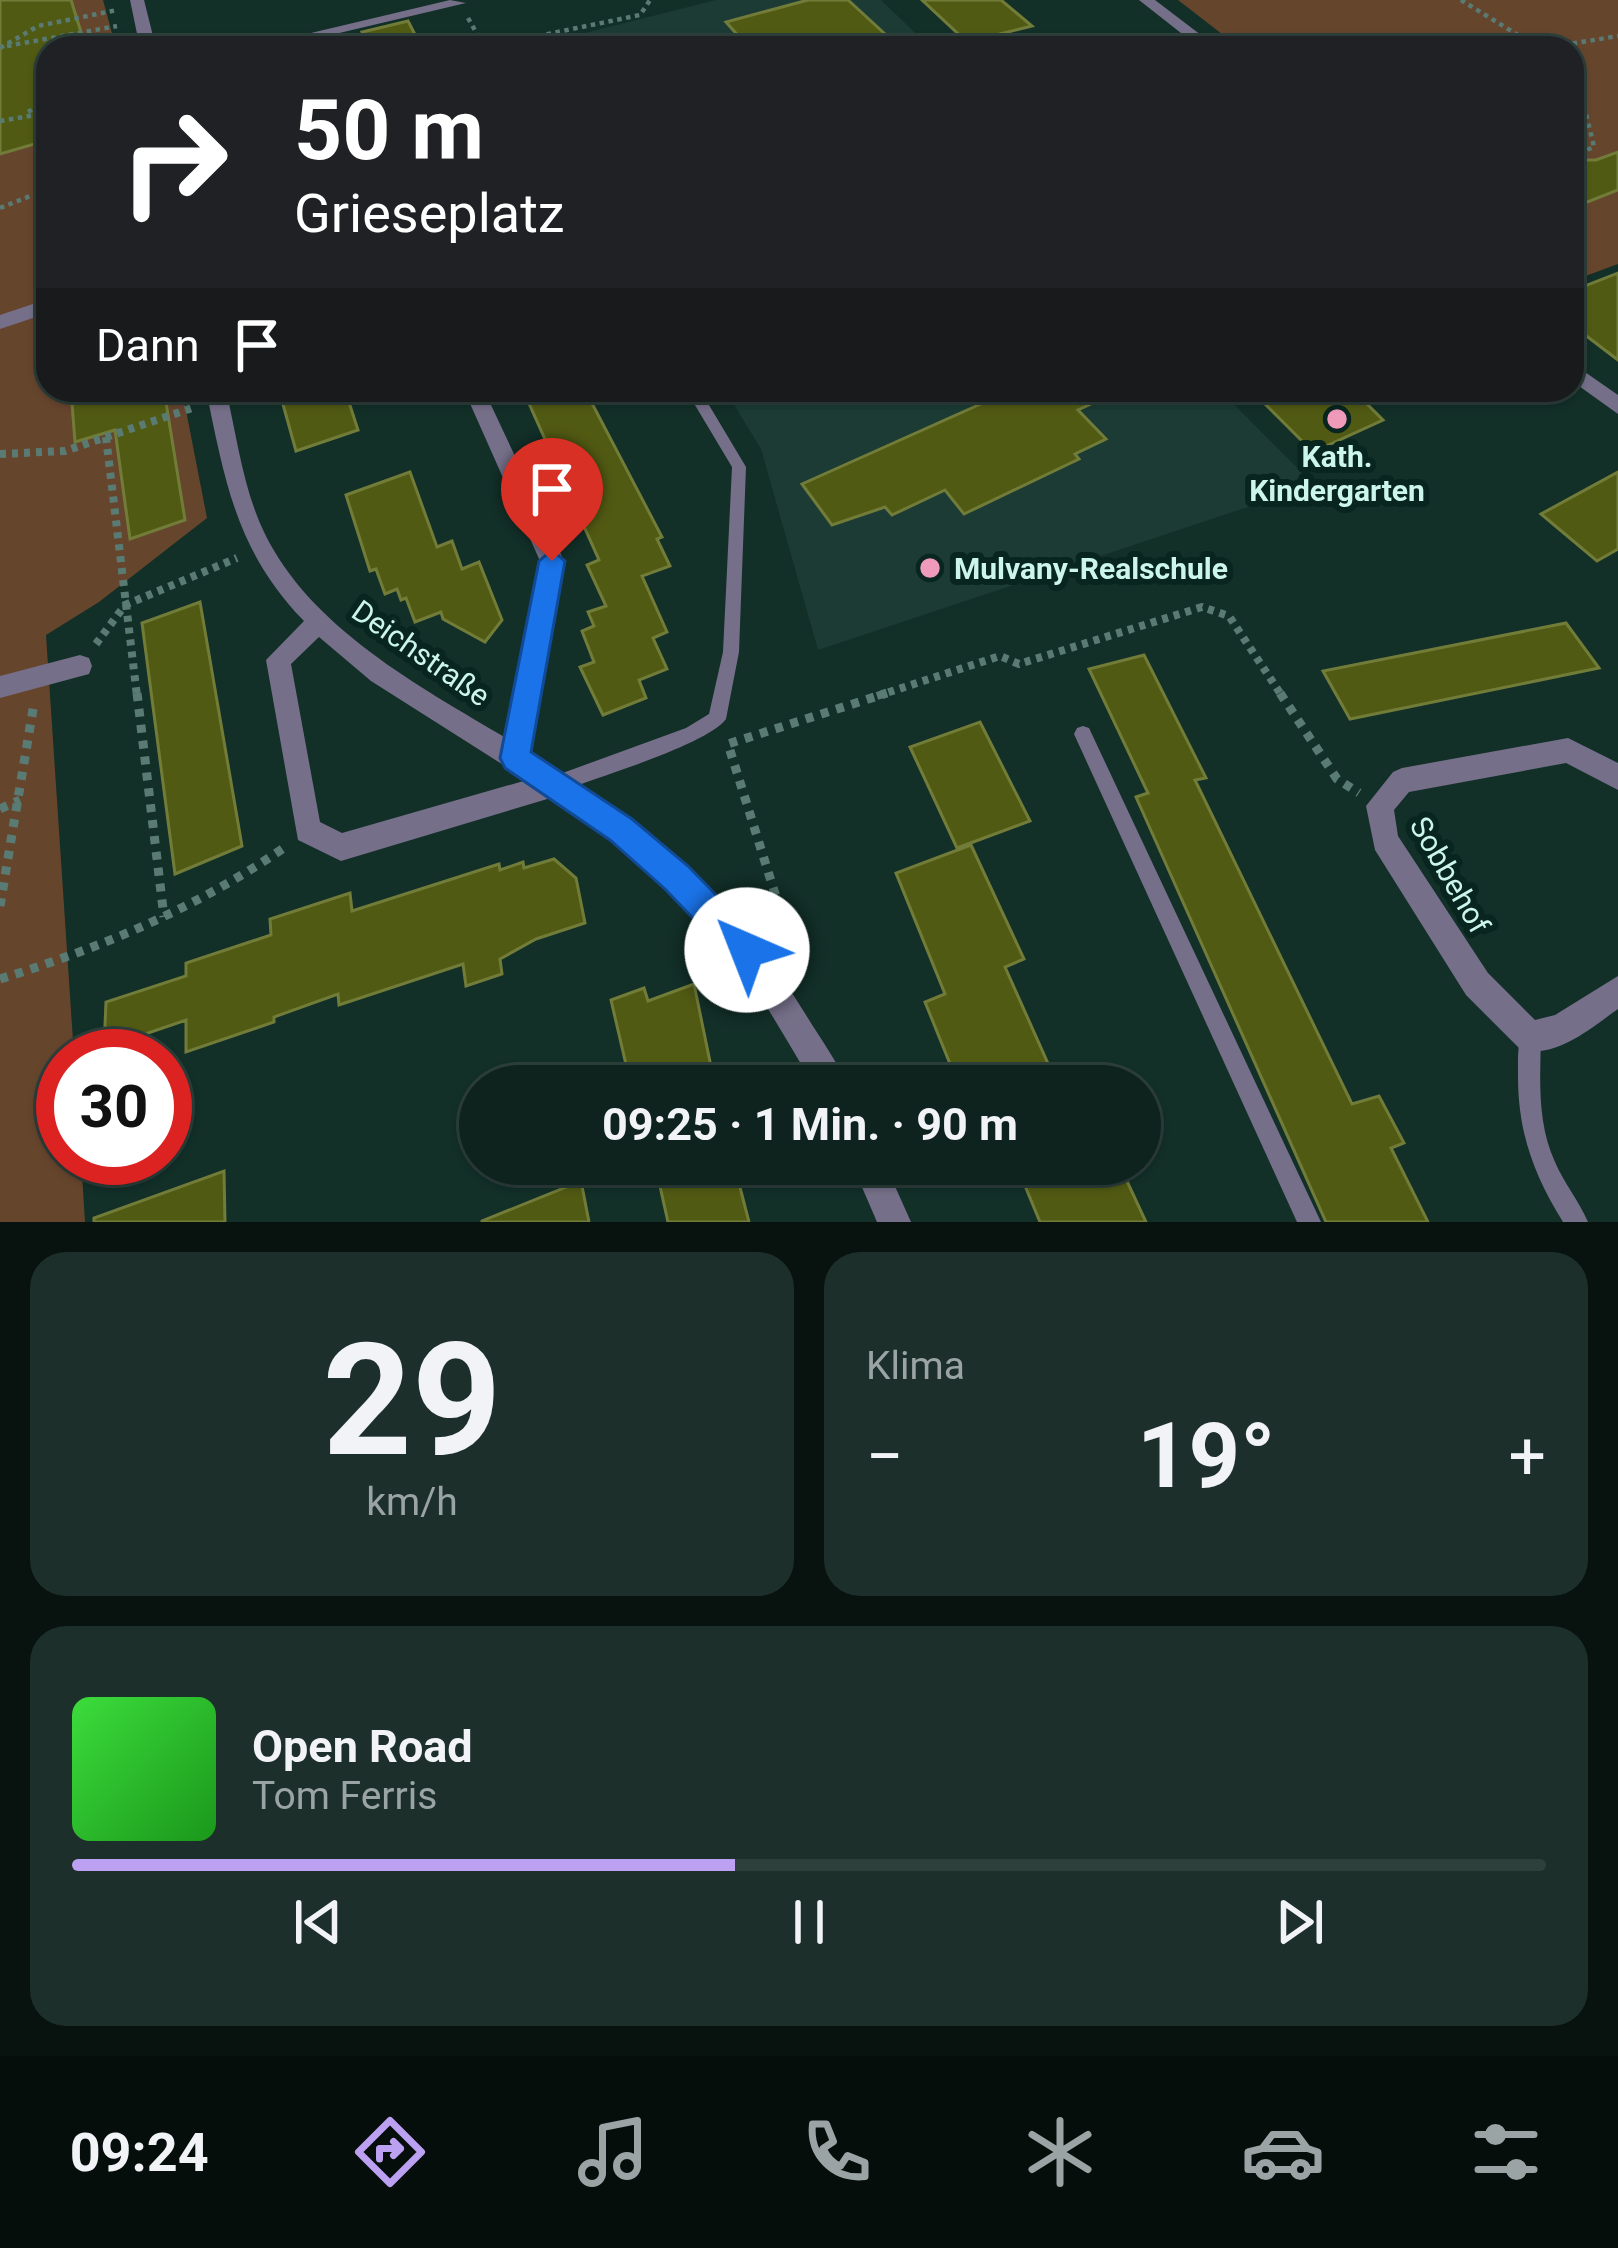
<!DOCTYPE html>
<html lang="de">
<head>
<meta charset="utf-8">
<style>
	:root { --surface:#0e231e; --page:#1c2f2b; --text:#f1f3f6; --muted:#9ba4a4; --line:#2e403c; --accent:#bca0f2 }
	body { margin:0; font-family:Roboto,sans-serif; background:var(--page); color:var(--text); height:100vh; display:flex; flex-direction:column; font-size:45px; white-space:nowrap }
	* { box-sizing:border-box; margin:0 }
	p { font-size:39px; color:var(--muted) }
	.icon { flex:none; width:66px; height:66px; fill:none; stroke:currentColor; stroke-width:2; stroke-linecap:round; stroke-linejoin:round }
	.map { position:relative; height:1222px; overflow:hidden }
	.sheet { display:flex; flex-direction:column; gap:30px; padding:30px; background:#081310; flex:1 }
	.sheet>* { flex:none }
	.top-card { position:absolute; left:36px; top:36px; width:1548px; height:366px; border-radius:36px; box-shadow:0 3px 9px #0004,0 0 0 3px var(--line); background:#202124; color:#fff; overflow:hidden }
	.speed { position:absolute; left:36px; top:1029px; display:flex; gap:24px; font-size:60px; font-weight:700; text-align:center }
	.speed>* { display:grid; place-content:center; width:156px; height:156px; border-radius:50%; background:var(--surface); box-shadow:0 3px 9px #0004,0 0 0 3px var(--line); line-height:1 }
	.speed .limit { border:18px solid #d22; background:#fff; color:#111 }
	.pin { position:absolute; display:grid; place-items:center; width:102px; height:102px; color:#fff; margin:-123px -51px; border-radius:50% 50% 50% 0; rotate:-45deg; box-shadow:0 0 12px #0007 }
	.pin .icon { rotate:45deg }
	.me { position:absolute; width:132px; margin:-66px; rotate:316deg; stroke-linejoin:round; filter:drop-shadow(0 0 9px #0008) }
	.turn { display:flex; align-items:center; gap:42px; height:252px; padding:0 60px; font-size:54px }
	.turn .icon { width:156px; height:156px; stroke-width:2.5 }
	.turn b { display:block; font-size:84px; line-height:102px }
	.then { display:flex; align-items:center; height:114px; padding:0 60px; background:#0003; gap:24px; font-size:45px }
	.big { font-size:90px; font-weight:700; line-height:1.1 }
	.sheet .tile { flex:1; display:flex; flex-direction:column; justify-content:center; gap:18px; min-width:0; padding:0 42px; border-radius:36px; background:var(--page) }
	.sheet .dial { align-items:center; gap:0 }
	.dial b { font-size:156px; line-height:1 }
	.song { display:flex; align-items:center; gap:36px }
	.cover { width:144px; height:144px; border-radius:18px; background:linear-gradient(135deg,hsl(120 70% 55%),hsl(120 70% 35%)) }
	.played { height:12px; border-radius:6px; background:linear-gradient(90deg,var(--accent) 45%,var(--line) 45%) }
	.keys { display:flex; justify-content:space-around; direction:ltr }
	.heat { display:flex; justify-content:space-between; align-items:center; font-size:66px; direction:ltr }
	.sheet .tiles { flex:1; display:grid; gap:30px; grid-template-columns:1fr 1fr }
	.tile:last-child { grid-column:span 2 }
	.trip { position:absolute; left:459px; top:1065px; width:702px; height:120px; border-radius:60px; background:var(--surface); box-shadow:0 3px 9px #0004,0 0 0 3px var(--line); font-weight:700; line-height:120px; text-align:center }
	.menu { display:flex; height:192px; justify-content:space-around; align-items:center; background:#060e0c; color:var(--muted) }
	.menu .icon { width:84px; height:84px }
	.menu .on { color:var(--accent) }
	.menu b { font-size:54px; color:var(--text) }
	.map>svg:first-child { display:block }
	.built { fill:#1b3b34 }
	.green { fill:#66452d }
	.building { fill:#515a13; stroke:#727c39; stroke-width:3 }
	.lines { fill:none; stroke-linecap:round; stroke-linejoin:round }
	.path-far2 { stroke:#597b73; stroke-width:4.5; stroke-dasharray:4.5 4.5; stroke-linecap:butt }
	.path-far1 { stroke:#597b73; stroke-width:8; stroke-dasharray:6 6; stroke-linecap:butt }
	.path { stroke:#597b73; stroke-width:9; stroke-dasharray:8 8; stroke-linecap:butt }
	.service { fill:#756f89; fill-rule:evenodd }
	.minor { fill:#756f89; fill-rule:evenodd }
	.route { fill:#1a73e8; stroke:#114b97; stroke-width:3 }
	.poi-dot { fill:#ef9ab9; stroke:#08251f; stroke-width:4.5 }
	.labels { text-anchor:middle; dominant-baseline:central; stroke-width:12; stroke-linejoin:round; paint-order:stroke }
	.poi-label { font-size:30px; font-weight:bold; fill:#ccf6eb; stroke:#08251f }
	.street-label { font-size:30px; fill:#ccf6eb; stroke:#08251f }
</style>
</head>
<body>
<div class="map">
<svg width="1618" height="1222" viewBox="0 0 1618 1222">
	<rect width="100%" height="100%" fill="#122f28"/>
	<g class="built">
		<path d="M 716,0 L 881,0 L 931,48 L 582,48 L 573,36 Z"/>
		<path d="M 725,390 L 1220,390 L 1314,485 L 818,650 L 761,449 Z"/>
	</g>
	<g class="green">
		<path d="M 0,0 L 103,0 L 116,48 L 48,48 L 48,390 L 182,390 L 207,518 L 99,602 L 46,635 L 74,1056 L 63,1056 L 63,1158 L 81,1158 L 85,1222 L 0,1222 Z"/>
		<path d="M 1178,0 L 1618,0 L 1618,264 L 1572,281 L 1572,48 L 1240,48 Z"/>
	</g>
	<g class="building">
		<path d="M 0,0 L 71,0 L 86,48 L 48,48 L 48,140 L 0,154 Z"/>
		<path d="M 808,0 L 848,0 L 885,34 L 837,48 L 749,48 L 726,22 Z"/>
		<path d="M 922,0 L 1001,0 L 1032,26 L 967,42 Z"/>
		<path d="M 408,21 L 422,48 L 369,48 L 362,32 Z"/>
		<path d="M 1618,152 L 1618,190 L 1572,208 L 1572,160 L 1596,160 Z"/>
		<path d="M 1618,273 L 1618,360 L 1572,325 L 1572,291 Z"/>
		<path d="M 71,390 L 164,390 L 185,520 L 130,539 L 115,430 L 75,442 Z"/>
		<path d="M 279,390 L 345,390 L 358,430 L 296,451 Z"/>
		<path d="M 523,390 L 585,390 L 662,537 L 657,539 L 670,566 L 642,576 L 667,632 L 653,638 L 667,669 L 639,680 L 646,698 L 603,715 L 580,667 L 594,662 L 582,631 L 594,626 L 588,612 L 606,606 L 587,565 L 599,560 Z"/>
		<path d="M 1012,390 L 1121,390 L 1078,410 L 1106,439 L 1075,454 L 1079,459 L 964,514 L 945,490 L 892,515 L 885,507 L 832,525 L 802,484 Z"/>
		<path d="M 1251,390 L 1338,390 L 1349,400 L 1359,396 L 1383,420 L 1313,452 Z"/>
		<path d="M 410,472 L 437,547 L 452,541 L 462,569 L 479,562 L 502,620 L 485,642 L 443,619 L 441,612 L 415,622 L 406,598 L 401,600 L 397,589 L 385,594 L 376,569 L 370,571 L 346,495 Z"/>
		<path d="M 1618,472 L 1618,549 L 1597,561 L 1541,514 Z"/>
		<path d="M 200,602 L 242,846 L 175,874 L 142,623 Z"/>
		<path d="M 1566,623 L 1599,668 L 1350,719 L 1323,671 Z"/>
		<path d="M 1144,655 L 1206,778 L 1195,780 L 1352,1104 L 1379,1096 L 1404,1143 L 1391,1148 L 1428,1222 L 1326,1222 L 1136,797 L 1148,793 L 1089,669 Z"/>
		<path d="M 980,722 L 1030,821 L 957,848 L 910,747 Z"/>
		<path d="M 971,845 L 1024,959 L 1005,967 L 1058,1086 L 959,1086 L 925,1002 L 945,994 L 896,873 Z"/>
		<path d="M 554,859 L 576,878 L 585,923 L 536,939 L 500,959 L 502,974 L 466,986 L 463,964 L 339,1005 L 338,994 L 274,1017 L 274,1022 L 186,1052 L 186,1020 L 104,1048 L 106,1002 L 186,976 L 186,963 L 271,935 L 270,919 L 350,893 L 352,911 L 499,864 L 500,870 L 523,862 L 524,868 Z"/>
		<path d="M 694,984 L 715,1086 L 631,1086 L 611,1000 L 644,988 L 648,1001 Z"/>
		<path d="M 655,1164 L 734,1164 L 749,1222 L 668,1222 Z"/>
		<path d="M 1016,1164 L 1119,1164 L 1146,1222 L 1040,1222 Z"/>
		<path d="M 224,1171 L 225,1222 L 94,1222 L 94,1218 Z"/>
		<path d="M 581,1181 L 589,1222 L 482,1222 L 482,1221 Z"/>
	</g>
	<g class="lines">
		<g class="path-far2">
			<path d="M 1461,0 L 1539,48"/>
			<path d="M 468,18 L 485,48"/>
			<path d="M 7,46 L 117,26"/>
			<path d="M 485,47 L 640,15 L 650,0"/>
			<path d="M 0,48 L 38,26 L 117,10"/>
			<path d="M 1546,48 L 1618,36"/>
			<path d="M 1572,82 L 1583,101 L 1594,147 L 1572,156"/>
			<path d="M 28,112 L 48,99"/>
			<path d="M 0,121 L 48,113"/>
			<path d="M 0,208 L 48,189"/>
		</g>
		<g class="path-far1">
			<path d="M 106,437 L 137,696"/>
			<path d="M 0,454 L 65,451 L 195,407"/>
			<path d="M 96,644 L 125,605 L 237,558"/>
			<path d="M 877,696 L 1000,656 L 1019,664 L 1202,607 L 1229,616 L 1282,696"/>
		</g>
		<g class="path">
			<path d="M 137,693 L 164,917"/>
			<path d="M 1280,693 L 1337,779 L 1359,793"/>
			<path d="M 0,809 L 20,800"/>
			<path d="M 0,906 L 34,703"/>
			<path d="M 763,923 L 777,900 L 728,744 L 887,693"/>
			<path d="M 0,979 C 103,947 199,907 288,845"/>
		</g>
		<g class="service">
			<path d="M 324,30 L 329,33 L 335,48 L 325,48 L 319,33 Z"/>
			<path d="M 686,390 L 700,390 L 746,467 L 739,652 L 726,719 C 707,745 592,779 556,793 L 549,790 L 547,784 L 549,778 L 686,728 L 709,714 L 723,652 L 732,467 Z"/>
			<path d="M 1083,726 L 1089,728 L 1321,1222 L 1297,1222 L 1074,734 L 1077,728 Z"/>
			<path d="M 1530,1026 L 1537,1030 L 1541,1037 C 1540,1079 1537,1123 1555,1162 C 1564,1183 1579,1201 1588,1222 L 1563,1222 C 1534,1176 1518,1132 1518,1077 C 1518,1061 1517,1044 1523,1030 Z"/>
		</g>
		<g class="minor">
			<path d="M 130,0 L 144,0 L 156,48 L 140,48 Z"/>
			<path d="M 450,0 L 466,3 L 276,48 L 248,48 Z"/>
			<path d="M 1139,0 L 1155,0 L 1218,48 L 1200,48 Z"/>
			<path d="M 48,299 L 48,313 L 0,329 L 0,315 Z"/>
			<path d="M 1572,363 L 1618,395 L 1618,414 L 1572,381 Z"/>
			<path d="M 206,390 L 226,390 C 237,437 243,488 264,532 C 310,628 419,686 506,738 L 540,561 L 464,390 L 484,390 L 564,561 L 529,752 C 649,824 732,896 806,1015 C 820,1038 837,1061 848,1086 L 814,1086 C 787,1041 761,994 729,951 C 683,891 617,839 554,797 L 341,861 L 298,840 L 266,660 L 304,621 C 236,551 225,481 206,390 ZM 319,637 L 371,681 L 527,780 L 342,833 L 320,822 L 291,664 Z"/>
			<path d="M 80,655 L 89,658 L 92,666 L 89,674 L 0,698 L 0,676 Z"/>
			<path d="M 1568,738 L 1618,763 L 1618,790 L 1566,763 L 1409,792 L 1394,810 L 1398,836 L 1488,973 L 1535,1020 L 1555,1015 L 1618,976 L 1618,1009 C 1592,1027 1553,1062 1519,1048 L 1466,995 L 1375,850 L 1366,806 L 1393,772 L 1402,768 Z"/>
			<path d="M 852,1164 L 885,1164 L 911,1222 L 877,1222 Z"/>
		</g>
	</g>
	<path class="route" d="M 552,550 L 565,561 L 531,752 L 632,819 L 688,866 L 759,939 L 763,950 L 759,962 L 747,967 L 735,962 L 665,889 L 610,840 L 505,768 L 500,758 L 539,561 Z"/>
	<g class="poi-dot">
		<circle cx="1337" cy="419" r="12"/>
		<circle cx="930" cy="568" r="12"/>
	</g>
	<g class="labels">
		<g class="poi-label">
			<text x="1337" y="456">Kath.<tspan x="1337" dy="34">Kindergarten</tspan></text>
			<text x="954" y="568" text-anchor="start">Mulvany-Realschule</text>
		</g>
		<g class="street-label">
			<text transform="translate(421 653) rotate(35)">Deichstraße</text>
			<text transform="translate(1450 875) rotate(60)">Sobbehof</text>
		</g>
	</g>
</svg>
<div class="speed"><div class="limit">30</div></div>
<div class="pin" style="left:552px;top:561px;background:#d93025"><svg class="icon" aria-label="arrive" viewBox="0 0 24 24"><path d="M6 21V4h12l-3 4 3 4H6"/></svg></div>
<svg class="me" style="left:747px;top:950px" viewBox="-20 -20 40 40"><circle r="19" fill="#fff"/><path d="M0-13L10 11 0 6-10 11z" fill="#1a73e8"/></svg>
<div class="trip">09:25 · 1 Min. · 90 m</div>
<div class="top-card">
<div class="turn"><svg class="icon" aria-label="right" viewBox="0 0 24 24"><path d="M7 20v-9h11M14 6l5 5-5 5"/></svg><div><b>50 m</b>Grieseplatz</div></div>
<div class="then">Dann<svg class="icon" aria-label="arrive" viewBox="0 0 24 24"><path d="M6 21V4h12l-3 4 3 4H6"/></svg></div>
</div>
</div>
<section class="sheet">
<div class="tiles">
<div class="tile dial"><b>29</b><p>km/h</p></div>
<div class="tile"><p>Klima</p>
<div class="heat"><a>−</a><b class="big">19°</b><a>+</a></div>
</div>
<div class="tile">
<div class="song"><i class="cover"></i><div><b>Open Road</b><p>Tom Ferris</p></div></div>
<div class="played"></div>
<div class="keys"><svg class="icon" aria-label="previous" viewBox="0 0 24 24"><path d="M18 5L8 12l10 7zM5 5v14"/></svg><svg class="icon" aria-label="pause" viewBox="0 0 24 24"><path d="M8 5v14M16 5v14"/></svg><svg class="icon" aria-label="next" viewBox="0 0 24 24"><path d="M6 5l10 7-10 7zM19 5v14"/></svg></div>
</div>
</div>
</section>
<nav class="menu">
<b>09:24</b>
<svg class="icon on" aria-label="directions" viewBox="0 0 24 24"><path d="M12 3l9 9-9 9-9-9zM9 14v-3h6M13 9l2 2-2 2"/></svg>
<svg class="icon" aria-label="music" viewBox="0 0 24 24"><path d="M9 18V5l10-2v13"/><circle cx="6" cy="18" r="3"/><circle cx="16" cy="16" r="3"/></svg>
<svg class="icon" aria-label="phone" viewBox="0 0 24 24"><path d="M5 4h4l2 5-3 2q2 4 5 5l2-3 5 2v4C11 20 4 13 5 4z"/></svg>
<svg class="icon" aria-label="climate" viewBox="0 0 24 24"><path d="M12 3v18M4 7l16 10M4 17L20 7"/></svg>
<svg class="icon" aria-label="car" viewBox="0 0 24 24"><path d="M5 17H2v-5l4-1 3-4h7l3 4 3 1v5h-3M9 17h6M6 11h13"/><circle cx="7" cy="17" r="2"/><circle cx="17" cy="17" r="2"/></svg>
<svg class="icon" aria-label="filters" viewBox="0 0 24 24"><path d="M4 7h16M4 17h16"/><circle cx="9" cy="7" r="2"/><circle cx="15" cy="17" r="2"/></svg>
</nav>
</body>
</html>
